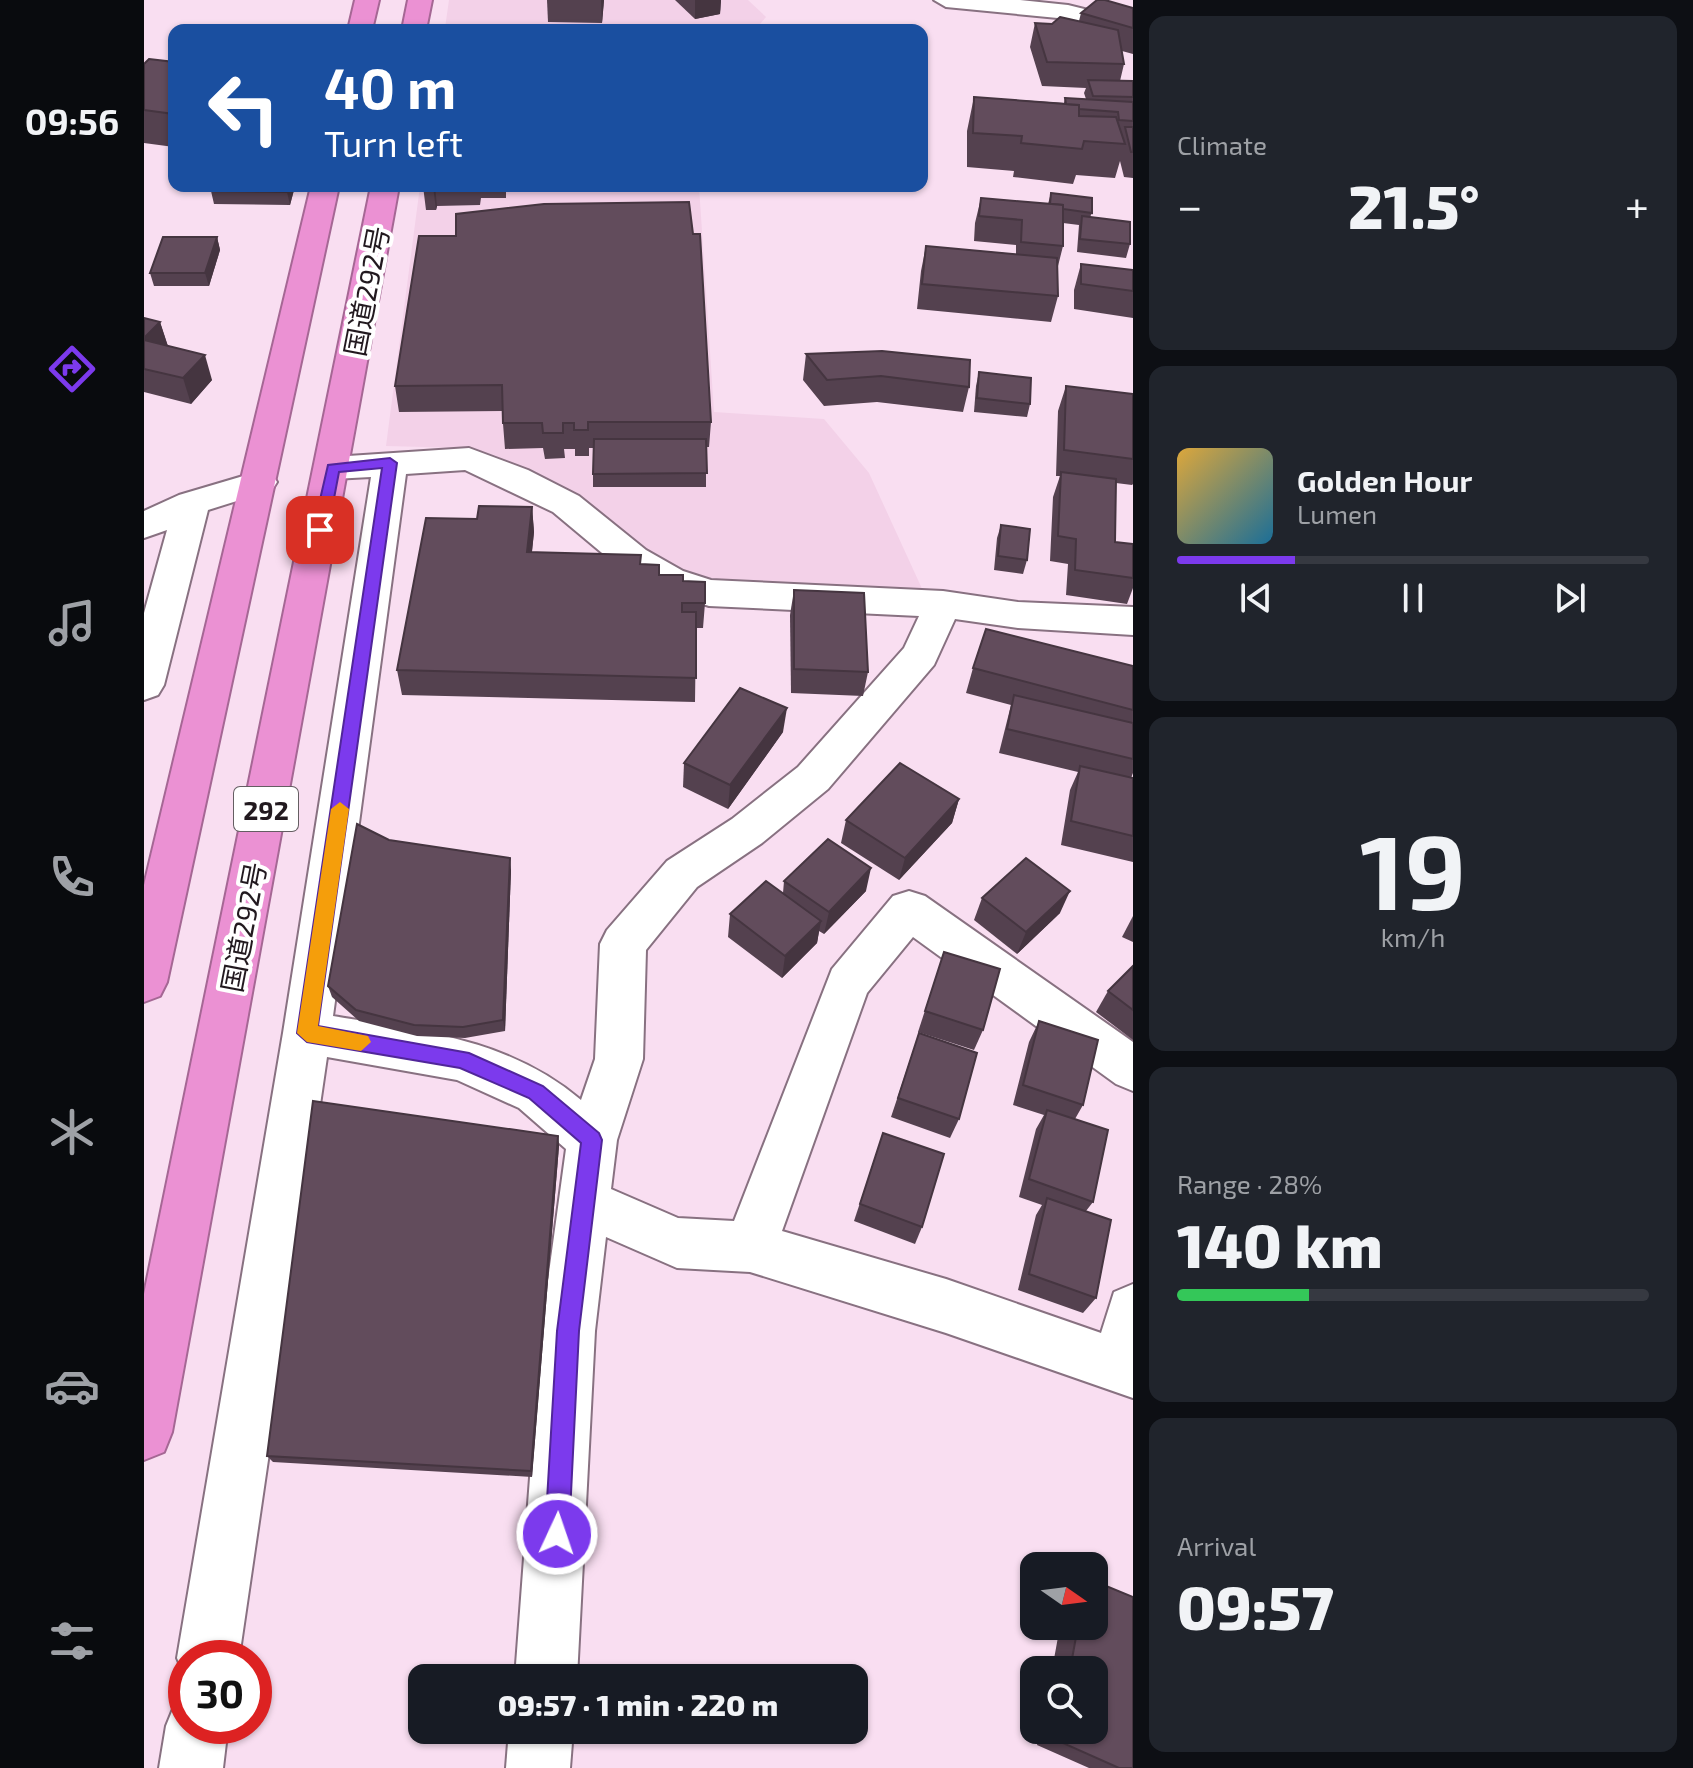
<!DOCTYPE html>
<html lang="en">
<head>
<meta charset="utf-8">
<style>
	:root { --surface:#171b24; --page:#20242c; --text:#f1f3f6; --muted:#9ea1a6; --line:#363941; --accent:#7c3aed }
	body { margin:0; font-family:"Exo 2","Noto Sans JP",sans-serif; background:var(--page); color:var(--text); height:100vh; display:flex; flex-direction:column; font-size:30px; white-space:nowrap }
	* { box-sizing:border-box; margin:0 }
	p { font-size:26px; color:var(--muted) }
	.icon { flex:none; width:44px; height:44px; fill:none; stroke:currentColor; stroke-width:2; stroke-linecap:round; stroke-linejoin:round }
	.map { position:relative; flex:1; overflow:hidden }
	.panel { display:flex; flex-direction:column; gap:16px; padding:16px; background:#0d0f14; width:560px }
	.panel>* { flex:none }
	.top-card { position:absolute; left:24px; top:24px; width:760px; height:168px; border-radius:16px; box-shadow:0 2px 6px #0004; background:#1a4fa0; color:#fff; overflow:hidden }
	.needle { width:52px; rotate:104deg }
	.buttons { position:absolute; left:876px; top:1552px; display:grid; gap:16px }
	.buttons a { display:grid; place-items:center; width:88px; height:88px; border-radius:16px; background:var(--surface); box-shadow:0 2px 6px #0004; font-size:40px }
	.speed { position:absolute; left:24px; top:1640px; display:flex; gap:16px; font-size:40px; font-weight:700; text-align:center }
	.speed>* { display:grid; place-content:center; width:104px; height:104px; border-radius:50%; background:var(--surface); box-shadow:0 2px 6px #0004; line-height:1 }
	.speed .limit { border:12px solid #d22; background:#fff; color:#111 }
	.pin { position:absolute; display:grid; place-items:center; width:68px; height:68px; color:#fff; margin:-34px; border-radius:16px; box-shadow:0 4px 12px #0006 }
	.me { position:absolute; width:88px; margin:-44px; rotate:3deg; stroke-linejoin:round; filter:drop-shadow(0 0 6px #0008) }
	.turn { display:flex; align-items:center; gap:28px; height:168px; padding:0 24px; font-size:36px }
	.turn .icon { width:104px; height:104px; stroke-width:2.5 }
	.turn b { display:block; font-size:56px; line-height:68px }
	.big { font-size:60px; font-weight:800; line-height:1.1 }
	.panel .widget { flex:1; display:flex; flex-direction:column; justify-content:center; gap:12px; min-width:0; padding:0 28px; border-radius:16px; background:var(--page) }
	.panel .dial { align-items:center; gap:0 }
	.dial b { font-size:104px; line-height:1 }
	.song { display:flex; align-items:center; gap:24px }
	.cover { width:96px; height:96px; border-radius:12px; background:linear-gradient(135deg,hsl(40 70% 55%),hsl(200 70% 35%)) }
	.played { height:8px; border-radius:4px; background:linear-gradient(90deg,var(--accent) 25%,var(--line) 25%) }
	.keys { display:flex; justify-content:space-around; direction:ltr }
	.heat { display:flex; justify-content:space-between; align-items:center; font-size:44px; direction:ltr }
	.charge { height:12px; border-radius:6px; background:linear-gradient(90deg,#34c759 28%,var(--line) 0) }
	.trip { position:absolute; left:264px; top:1664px; width:460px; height:80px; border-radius:16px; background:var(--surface); box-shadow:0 2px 6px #0004; font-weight:800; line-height:80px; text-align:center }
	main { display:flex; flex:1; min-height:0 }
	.tabs { display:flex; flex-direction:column; width:144px; justify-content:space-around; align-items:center; background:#090b0e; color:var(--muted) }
	.tabs .icon { width:56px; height:56px }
	.tabs .on { color:var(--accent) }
	.tabs b { font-size:36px; color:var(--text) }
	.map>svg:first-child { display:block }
	.built { fill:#f3d1e8 }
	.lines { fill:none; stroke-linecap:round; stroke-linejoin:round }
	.street-casing { stroke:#887181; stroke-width:4 }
	.highway-casing { stroke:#a56794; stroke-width:4 }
	.street { fill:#fff; fill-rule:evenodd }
	.highway { fill:#eb91d3; fill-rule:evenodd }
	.wall { fill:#54414f }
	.shaded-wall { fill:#453540 }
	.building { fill:#624c5c; stroke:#453540; stroke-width:2 }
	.route { fill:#7c3aed; stroke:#51269a; stroke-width:2 }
	.slow { fill:#f59e0b }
	.labels { text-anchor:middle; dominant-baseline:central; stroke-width:8; stroke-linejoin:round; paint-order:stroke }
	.shield { fill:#fff; stroke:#645e62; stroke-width:2 }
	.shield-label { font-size:26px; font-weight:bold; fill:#22191f }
	.street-label { font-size:28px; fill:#22191f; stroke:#fff }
</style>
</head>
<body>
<main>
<nav class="tabs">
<b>09:56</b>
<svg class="icon on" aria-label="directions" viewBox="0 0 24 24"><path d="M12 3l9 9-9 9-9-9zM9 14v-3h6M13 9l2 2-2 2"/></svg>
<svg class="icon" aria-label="music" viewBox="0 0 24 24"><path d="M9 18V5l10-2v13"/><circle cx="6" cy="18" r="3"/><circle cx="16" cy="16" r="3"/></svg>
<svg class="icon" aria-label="phone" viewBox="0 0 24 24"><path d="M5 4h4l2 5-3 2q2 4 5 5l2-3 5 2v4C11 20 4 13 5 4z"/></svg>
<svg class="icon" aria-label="climate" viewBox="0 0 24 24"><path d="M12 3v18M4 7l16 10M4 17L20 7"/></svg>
<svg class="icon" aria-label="car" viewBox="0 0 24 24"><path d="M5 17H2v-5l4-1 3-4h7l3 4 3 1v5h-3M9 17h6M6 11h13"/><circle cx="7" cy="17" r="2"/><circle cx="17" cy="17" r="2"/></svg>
<svg class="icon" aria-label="filters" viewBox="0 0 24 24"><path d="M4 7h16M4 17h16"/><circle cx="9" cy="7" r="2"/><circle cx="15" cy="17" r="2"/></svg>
</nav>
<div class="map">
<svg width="989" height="1768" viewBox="0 0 989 1768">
	<rect width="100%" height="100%" fill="#f9def1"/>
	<g class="built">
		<path d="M 305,0 L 604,0 L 622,17 L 611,30 L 319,30 L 301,28 Z"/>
		<path d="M 276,186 L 555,186 L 570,412 L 680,419 L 725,473 L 780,593 L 582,583 L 522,564 L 420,490 L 350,455 L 319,448 L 242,446 Z"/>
	</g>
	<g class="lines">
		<defs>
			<g id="street">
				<path d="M 790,0 L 876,0 L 924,5 L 989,21 L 989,35 L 924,19 L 802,7 Z"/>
				<path d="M 325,448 L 384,470 L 435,496 L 502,550 L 539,571 L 567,580 L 799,591 L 874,602 L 989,607 L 989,635 L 874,628 L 811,619 L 790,665 L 684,789 L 618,843 L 553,887 L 502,950 L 499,1059 L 473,1140 L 467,1189 L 534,1218 L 590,1221 L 688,969 L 749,896 L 765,891 L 781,896 L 989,1042 L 989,1091 L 972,1084 L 769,937 L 723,993 L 638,1231 L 802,1279 L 957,1333 L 970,1292 L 989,1284 L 989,1398 L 802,1333 L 606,1272 L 533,1268 L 462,1237 L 451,1331 L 433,1678 L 371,1678 L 397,1331 L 422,1149 L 375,1108 L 313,1080 L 183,1057 L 95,1658 L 42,1658 L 42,1679 L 33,1658 L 139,1033 L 227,477 L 189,479 L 177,476 L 172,468 L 177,460 L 189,457 ZM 321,470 L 409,512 L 476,568 L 513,589 L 565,606 L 775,616 L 760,648 L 654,767 L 588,819 L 523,861 L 463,930 L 456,944 L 451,1059 L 437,1100 C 365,1039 279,1031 189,1016 L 262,474 Z"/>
				<path d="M 116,471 L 128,474 L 133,482 L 128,490 L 64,510 L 20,685 L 14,695 L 0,700 L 0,613 L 23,530 L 0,538 L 0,511 L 35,495 Z"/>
				<path d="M 42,1699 L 42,1726 L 84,1726 L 79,1768 L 15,1768 L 22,1726 L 31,1704 Z"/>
				<path d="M 365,1730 L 429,1730 L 426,1768 L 362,1768 Z"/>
			</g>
			<g id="highway">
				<path d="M 211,0 L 235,0 L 228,30 L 204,30 Z"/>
				<path d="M 264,0 L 288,0 L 282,30 L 258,30 Z"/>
				<path d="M 167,186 L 195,186 L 23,982 L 16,996 L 0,1002 L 0,885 Z"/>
				<path d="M 227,186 L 255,186 L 28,1432 L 20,1452 L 0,1460 L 0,1294 Z"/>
			</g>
		</defs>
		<use href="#street" class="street-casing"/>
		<use href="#highway" class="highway-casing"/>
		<use href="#street" class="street"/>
		<use href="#highway" class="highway"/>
	</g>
	<g class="wall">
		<path d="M 403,0 L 460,0 L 458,23 L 404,22 Z"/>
		<path d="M 531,0 L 577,0 L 576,14 L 551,19 Z"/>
		<path d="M 989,8 L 989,54 L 978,51 L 980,64 L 976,81 L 989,81 L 989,178 L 980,177 L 976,161 L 971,178 L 932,175 L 929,184 L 869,177 L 870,171 L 823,167 L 823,131 L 830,97 L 920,103 L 921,98 L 942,99 L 940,93 L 942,88 L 898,86 L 886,47 L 891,23 L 908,24 L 935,21 L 937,13 Z"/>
		<path d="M 30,62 L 30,147 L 0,143 L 0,64 Z"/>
		<path d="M 151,186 L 146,205 L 70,204 L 67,191 Z"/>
		<path d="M 279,186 L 362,186 L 362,198 L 337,198 L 336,205 L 293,206 L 292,210 L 282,210 Z"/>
		<path d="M 907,193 L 948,213 L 946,217 L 986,244 L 982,258 L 933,252 L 935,225 L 919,223 L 919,246 L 914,266 L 914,296 L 907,322 L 773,309 L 777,271 L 782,246 L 872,254 L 872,245 L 830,241 L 831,223 L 837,198 L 904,204 Z"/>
		<path d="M 275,236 L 567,422 L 565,447 L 562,447 L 562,487 L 449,487 L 449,448 L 445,448 L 445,456 L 431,456 L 431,449 L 420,449 L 421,458 L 401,459 L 399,448 L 361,449 L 358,411 L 255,412 L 251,386 Z"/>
		<path d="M 73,237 L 76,250 L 65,286 L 10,286 L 6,273 Z"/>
		<path d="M 937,264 L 989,270 L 989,318 L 930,309 L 930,290 Z"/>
		<path d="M 0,318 L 16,322 L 24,346 L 68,380 L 47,404 L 0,392 Z"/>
		<path d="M 662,354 L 825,387 L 819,412 L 733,402 L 680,406 L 659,380 Z"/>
		<path d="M 835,372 L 886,404 L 883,417 L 830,412 L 832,386 Z"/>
		<path d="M 922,386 L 989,394 L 989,484 L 988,485 L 972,483 L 971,542 L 989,544 L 989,588 L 983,604 L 922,595 L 924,564 L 906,561 L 909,497 L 916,476 L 912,476 L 914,411 Z"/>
		<path d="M 388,507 L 390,532 L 388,552 L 497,565 L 515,575 L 539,581 L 561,603 L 559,628 L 552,628 L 551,702 L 258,695 L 253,670 L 333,519 Z"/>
		<path d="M 857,525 L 883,560 L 879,574 L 850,570 L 853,538 Z"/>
		<path d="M 650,590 L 724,672 L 719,696 L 647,693 L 646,615 Z"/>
		<path d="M 989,666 L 989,773 L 987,778 L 989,778 L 989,862 L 917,845 L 926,790 L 934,772 L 855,753 L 867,705 L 822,693 L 829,668 Z"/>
		<path d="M 639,732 L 584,809 L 539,787 L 540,763 Z"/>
		<path d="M 815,799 L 808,823 L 755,880 L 697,843 L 702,820 Z"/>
		<path d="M 245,840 L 367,870 L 361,1031 L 321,1038 L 273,1036 L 215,1021 L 188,997 L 184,986 Z"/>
		<path d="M 640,881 L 722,891 L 680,934 L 675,931 L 673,943 L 638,978 L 584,937 L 586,914 L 639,893 Z"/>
		<path d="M 838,898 L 916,913 L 873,954 L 830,920 Z"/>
		<path d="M 989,916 L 989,942 L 978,937 Z"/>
		<path d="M 800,952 L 839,1030 L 830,1050 L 774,1032 Z"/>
		<path d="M 989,966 L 989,1040 L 952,1012 L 964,991 Z"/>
		<path d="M 895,1021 L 939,1105 L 931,1119 L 949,1202 L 942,1211 L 952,1298 L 939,1313 L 874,1290 L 892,1215 L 898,1205 L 875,1197 L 892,1129 L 900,1115 L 869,1105 L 885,1042 Z"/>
		<path d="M 775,1033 L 815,1119 L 806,1138 L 747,1117 Z"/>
		<path d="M 739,1133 L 778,1227 L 771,1244 L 710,1221 Z"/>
		<path d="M 414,1136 L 415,1146 L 388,1477 L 129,1462 L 123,1456 Z"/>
		<path d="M 916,1626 L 950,1626 L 989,1768 L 945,1768 L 893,1745 L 896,1730 L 950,1730 L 950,1670 L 908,1670 Z"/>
	</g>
	<g class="shaded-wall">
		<path d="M 457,0 L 460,0 L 458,23 Z"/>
		<path d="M 551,0 L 577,0 L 576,14 L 551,19 Z"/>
		<path d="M 145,186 L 151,186 L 146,205 L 143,192 Z"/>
		<path d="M 289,186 L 291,186 L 293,206 L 292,210 Z"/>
		<path d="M 73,237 L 76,250 L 65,286 L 61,273 Z"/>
		<path d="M 16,322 L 24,347 L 0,344 L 0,338 Z"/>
		<path d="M 61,355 L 68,380 L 47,404 L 39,378 Z"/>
		<path d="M 388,507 L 390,532 L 385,577 L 383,552 Z"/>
		<path d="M 643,708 L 639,732 L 584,809 L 586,785 Z"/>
		<path d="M 815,799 L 808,823 L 755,880 L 761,858 Z"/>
		<path d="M 366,858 L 367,870 L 361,1031 L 359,1020 Z"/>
		<path d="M 727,868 L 722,891 L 680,934 L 685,912 Z"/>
		<path d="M 926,891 L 916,913 L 873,954 L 882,932 Z"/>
		<path d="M 677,921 L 673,943 L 638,978 L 641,956 Z"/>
		<path d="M 414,1136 L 415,1146 L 388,1477 L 387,1471 Z"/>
	</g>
	<g class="building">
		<path d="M 953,0 L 961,0 L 989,8 L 989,28 L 937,13 Z"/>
		<path d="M 916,17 L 974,30 L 980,64 L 903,62 L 891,23 L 908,24 Z"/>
		<path d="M 388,26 L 439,30 L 386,30 Z"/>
		<path d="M 5,59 L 30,62 L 30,114 L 0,110 L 0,64 Z"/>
		<path d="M 944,80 L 989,81 L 989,97 L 949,96 Z"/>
		<path d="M 830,97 L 935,105 L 935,116 L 972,117 L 981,144 L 940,141 L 938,149 L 877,143 L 878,136 L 829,133 Z"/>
		<path d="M 921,98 L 989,102 L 989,121 L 975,120 L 974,112 L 935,109 L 935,105 L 922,104 Z"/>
		<path d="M 981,127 L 989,127 L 989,152 L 987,152 Z"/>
		<path d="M 69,186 L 145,186 L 143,192 L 67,191 Z"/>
		<path d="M 907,193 L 948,198 L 948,213 L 919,209 L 919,205 L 906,204 Z"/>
		<path d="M 837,198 L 919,205 L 919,246 L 877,242 L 878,220 L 835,216 Z"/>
		<path d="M 545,202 L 549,234 L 556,234 L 567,422 L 444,422 L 444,430 L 430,430 L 430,423 L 419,423 L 419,433 L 399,433 L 398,423 L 359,423 L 358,385 L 251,386 L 275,236 L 312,236 L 312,214 L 400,204 Z"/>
		<path d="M 938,216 L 986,222 L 986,244 L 936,239 Z"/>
		<path d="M 19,237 L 73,237 L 61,273 L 6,273 Z"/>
		<path d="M 782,246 L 913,258 L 914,296 L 778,284 Z"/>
		<path d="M 937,264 L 989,270 L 989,291 L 937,284 Z"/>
		<path d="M 0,318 L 16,322 L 0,338 Z"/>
		<path d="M 0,340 L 61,355 L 39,378 L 0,369 Z"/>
		<path d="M 738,351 L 826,360 L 825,387 L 737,376 L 683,380 L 662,354 Z"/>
		<path d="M 835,372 L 887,378 L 886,404 L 833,398 Z"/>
		<path d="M 922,386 L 989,394 L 989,459 L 920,450 Z"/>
		<path d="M 450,439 L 562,439 L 563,473 L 449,474 Z"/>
		<path d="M 917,472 L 972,479 L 971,542 L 989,544 L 989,578 L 931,570 L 932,539 L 914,536 Z"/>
		<path d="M 335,506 L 388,507 L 383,552 L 497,555 L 496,564 L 515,565 L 515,575 L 539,575 L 539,581 L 561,582 L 561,603 L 538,603 L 538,612 L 552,612 L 552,678 L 253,670 L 282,518 L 333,519 Z"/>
		<path d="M 857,525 L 886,529 L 883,560 L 854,556 Z"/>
		<path d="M 650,590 L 720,593 L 724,672 L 650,669 Z"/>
		<path d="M 842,629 L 989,666 L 989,710 L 829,668 Z"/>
		<path d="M 596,688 L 643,708 L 586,785 L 540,763 Z"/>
		<path d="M 870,695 L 989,723 L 989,759 L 863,729 Z"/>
		<path d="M 756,763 L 815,799 L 761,858 L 702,820 Z"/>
		<path d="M 936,766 L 989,778 L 989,836 L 927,821 Z"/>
		<path d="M 213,824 L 245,840 L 366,858 L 359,1020 L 319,1027 L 270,1025 L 212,1010 L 184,986 Z"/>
		<path d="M 684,839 L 727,868 L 685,912 L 640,881 Z"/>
		<path d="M 882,858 L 926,891 L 882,932 L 838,898 Z"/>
		<path d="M 622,881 L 677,921 L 641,956 L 586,914 Z"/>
		<path d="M 800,952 L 856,969 L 839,1030 L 781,1011 Z"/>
		<path d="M 989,966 L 989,1010 L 964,991 Z"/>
		<path d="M 895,1021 L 954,1040 L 939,1105 L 879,1085 Z"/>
		<path d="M 775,1033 L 833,1053 L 815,1119 L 754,1098 Z"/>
		<path d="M 169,1101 L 414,1136 L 387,1471 L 123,1456 Z"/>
		<path d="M 903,1110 L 964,1130 L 949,1202 L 885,1179 Z"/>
		<path d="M 739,1133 L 800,1154 L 778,1227 L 716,1204 Z"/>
		<path d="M 903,1198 L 967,1220 L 952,1298 L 885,1274 Z"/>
		<path d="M 950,1581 L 989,1597 L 989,1768 L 975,1768 L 912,1740 L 914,1730 L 950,1730 L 950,1670 L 926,1670 L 934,1626 L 950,1626 Z"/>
	</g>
	<path class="route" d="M 246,458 L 253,463 L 174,1026 L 325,1053 L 399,1086 L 455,1133 L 458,1140 L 435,1331 L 425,1534 L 422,1543 L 413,1546 L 404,1543 L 401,1534 L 413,1331 L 437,1143 L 385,1098 L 316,1068 L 163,1042 L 153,1033 L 238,468 L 195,472 L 184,530 L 176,535 L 169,530 L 184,465 Z"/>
	<path class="slow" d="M 196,802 L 205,809 L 174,1026 L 224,1036 L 227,1042 L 217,1051 L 163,1042 L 153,1033 L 187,809 Z"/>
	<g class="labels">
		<rect class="shield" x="90" y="787" width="64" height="44" rx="6"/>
		<g class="shield-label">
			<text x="122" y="809">292</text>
		</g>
		<g class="street-label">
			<text transform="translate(222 291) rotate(-79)">国道292号</text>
			<text transform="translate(99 927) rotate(-79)">国道292号</text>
		</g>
	</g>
</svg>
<div class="buttons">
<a><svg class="needle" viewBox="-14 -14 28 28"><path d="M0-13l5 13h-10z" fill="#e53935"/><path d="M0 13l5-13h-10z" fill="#9ea1a6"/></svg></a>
<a><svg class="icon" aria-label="search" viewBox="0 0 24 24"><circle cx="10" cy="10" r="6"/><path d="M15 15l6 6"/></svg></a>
</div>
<div class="speed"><div class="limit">30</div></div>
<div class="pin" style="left:176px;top:530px;background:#d93025"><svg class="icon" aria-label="arrive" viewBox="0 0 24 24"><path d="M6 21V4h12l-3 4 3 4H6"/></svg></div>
<svg class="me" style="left:413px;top:1534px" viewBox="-20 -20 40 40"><circle r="17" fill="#7c3aed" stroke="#fff" stroke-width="3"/><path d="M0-11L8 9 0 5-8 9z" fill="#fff"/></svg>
<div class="trip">09:57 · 1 min · 220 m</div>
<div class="top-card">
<div class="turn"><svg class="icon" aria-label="left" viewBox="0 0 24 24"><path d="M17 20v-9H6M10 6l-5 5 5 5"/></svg><div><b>40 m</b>Turn left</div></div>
</div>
</div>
<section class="panel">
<div class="widget"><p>Climate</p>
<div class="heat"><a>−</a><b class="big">21.5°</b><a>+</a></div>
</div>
<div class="widget">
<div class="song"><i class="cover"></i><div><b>Golden Hour</b><p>Lumen</p></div></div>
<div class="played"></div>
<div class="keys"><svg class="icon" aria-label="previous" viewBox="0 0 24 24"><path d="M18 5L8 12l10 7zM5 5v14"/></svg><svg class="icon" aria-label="pause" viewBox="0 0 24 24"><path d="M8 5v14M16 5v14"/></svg><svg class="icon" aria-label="next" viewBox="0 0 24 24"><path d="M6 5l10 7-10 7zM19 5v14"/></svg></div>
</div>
<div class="widget dial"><b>19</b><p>km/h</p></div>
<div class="widget"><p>Range · 28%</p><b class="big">140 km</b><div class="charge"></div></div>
<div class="widget"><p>Arrival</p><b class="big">09:57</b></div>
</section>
</main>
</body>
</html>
